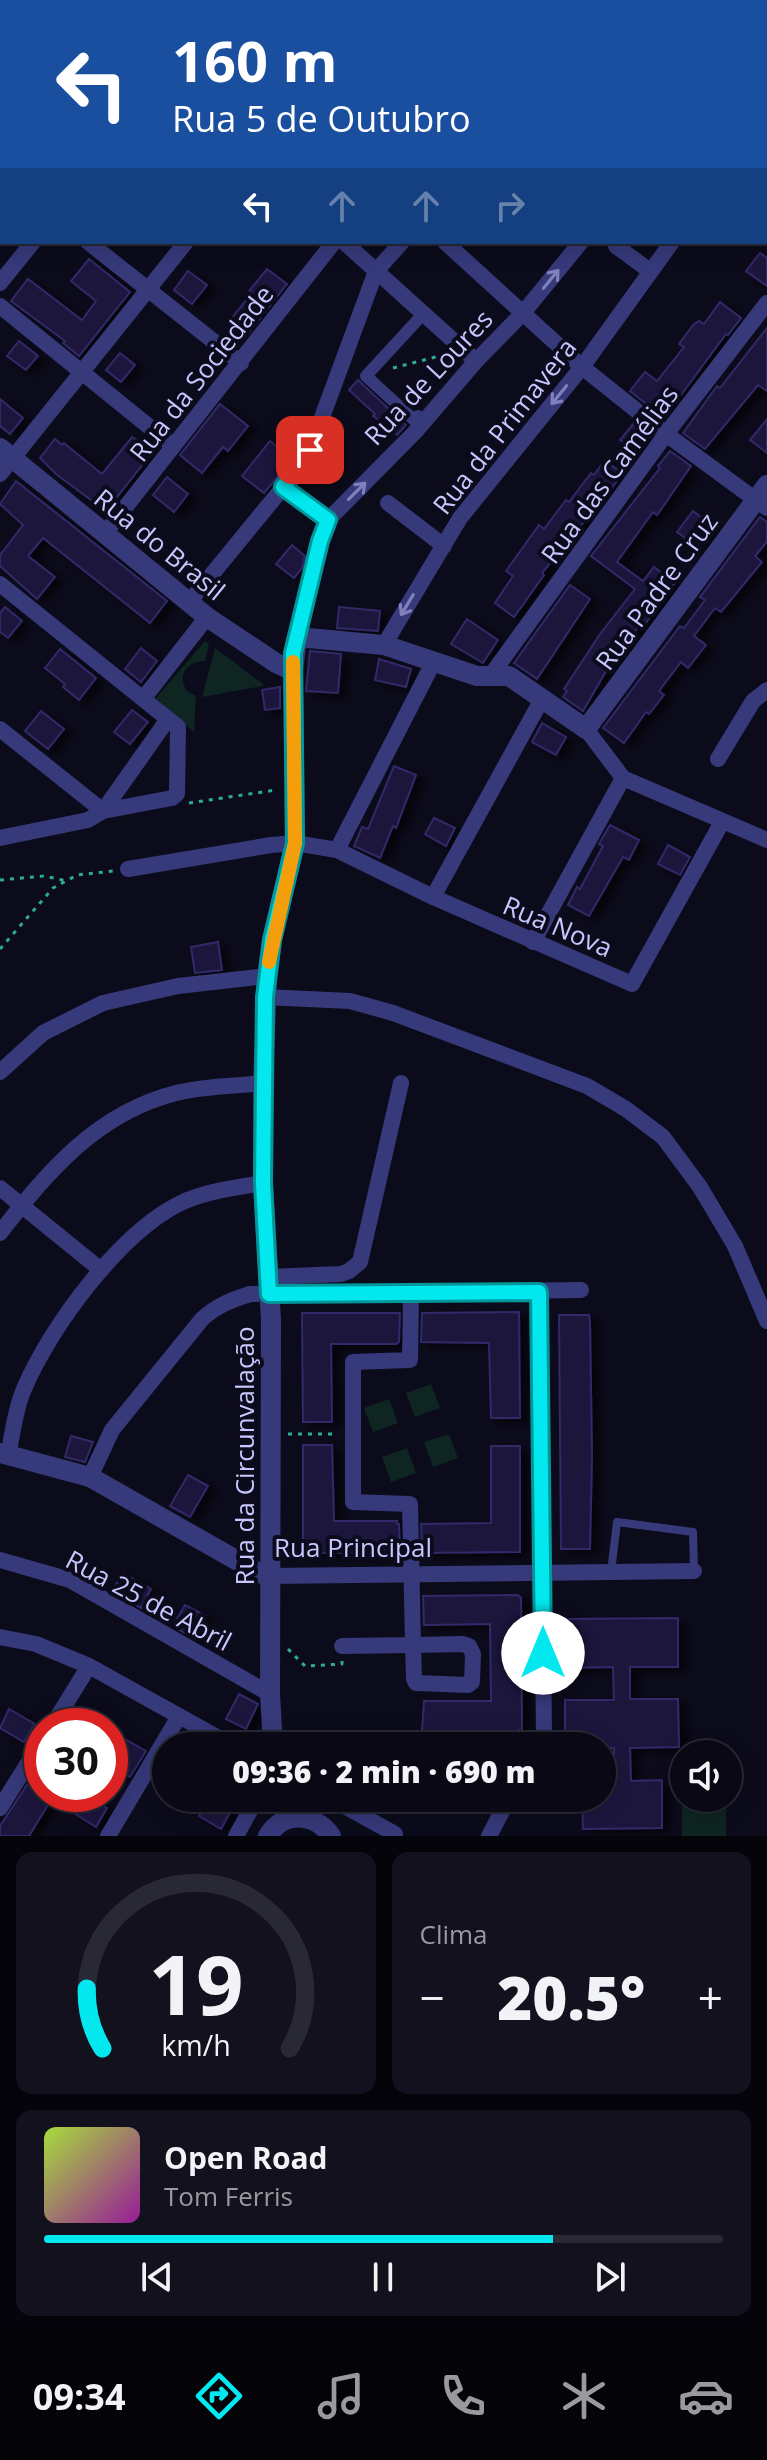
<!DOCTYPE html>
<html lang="pt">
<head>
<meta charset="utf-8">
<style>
	:root { --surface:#090814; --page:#12111d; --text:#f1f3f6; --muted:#999aa0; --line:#292934; --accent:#02e8ee }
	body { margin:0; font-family:"Open Sans",sans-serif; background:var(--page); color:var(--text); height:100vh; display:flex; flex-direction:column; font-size:30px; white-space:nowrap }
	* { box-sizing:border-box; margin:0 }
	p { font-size:26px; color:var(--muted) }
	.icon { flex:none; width:44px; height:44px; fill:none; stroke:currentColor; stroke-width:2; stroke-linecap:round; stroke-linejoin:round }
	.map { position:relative; height:1836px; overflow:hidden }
	.details { display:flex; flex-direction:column; gap:16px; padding:16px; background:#05040b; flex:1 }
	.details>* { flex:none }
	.guide { position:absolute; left:0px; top:0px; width:768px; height:244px; box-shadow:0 4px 20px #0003,0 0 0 2px var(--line); background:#1a4fa0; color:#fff; overflow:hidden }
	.tools { position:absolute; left:670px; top:1740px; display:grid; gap:16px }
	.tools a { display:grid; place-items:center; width:72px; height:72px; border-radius:50%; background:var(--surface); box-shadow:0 4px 20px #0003,0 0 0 2px var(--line); font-size:40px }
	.speed { position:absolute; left:24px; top:1708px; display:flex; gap:16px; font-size:40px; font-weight:700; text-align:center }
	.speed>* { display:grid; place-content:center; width:104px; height:104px; border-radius:50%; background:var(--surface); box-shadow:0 4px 20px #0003,0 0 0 2px var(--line); line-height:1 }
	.speed .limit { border:12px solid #d22; background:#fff; color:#111 }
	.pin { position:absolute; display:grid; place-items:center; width:68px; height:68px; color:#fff; margin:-34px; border-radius:16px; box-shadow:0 4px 12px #0006 }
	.me { position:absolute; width:88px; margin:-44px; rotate:0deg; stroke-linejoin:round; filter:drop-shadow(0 0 6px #0008) }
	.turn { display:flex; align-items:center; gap:28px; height:168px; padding:0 40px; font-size:36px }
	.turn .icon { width:104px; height:104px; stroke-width:2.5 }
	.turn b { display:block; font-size:56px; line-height:68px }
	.lanes { display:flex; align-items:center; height:76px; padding:0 40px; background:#0003; justify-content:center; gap:40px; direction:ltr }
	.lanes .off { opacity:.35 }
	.big { font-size:60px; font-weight:800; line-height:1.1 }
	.details .widget { flex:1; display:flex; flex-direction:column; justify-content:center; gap:12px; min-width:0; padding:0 28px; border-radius:16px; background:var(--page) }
	.details .dial { align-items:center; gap:0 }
	.dial svg { height:208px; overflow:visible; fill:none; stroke:var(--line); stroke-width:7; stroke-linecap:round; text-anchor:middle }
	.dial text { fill:var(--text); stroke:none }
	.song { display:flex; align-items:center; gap:24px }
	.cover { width:96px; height:96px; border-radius:12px; background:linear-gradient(135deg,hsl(80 70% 55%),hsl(300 70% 35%)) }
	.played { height:8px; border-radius:4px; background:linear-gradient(90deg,var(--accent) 75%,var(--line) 75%) }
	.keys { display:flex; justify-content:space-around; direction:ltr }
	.heat { display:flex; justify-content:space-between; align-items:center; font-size:44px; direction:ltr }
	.details .tiles { flex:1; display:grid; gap:16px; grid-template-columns:1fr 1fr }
	.widget:last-child { grid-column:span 2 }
	.trip { position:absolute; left:152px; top:1732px; width:464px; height:80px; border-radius:40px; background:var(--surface); box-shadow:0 4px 20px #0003,0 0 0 2px var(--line); font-weight:800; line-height:80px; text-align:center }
	.dock { display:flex; height:128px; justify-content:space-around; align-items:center; background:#040308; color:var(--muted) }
	.dock .icon { width:56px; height:56px }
	.dock .active { color:var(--accent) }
	.dock b { font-size:36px; color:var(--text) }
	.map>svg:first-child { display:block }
	.green { fill:#0e2522 }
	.building { fill:#1c173c; stroke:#312968; stroke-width:2; filter:url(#shadow) }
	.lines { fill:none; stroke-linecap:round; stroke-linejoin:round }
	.path { stroke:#2dab9a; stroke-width:3; stroke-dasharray:4 6; stroke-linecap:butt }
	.service { stroke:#36397a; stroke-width:8 }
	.pedestrian { stroke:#36397a; stroke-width:12 }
	.minor { stroke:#36397a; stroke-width:16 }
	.tertiary { stroke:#36397a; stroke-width:20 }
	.oneway { stroke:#7f80bc }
	.route-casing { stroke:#01979b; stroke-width:20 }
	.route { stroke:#02e8ee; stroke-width:14 }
	.slow { stroke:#f59e0b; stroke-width:14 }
	.labels { text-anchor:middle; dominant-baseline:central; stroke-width:8; stroke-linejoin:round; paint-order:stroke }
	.street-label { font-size:26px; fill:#c8c6fe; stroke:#0c0b1b }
</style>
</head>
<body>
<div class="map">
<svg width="767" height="1836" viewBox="0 0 767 1836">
	<defs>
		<filter id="shadow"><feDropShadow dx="8" dy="4.5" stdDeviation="4" flood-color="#0009"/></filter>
	</defs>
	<rect width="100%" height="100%" fill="#0c0b1b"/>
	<g class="green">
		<path d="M 205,641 L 209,644 L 205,661 C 186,662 177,675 187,691 L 196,696 L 194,732 L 156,698 Z"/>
		<path d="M 215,648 L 263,684 L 263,686 L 202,697 Z"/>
		<path d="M 431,1384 L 440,1408 L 415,1417 L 406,1393 Z"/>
		<path d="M 389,1399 L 398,1423 L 373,1432 L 364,1408 Z"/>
		<path d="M 449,1434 L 458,1458 L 433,1467 L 424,1442 Z"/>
		<path d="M 407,1448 L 416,1473 L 391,1482 L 382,1457 Z"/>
		<path d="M 682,1766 L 684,1766 L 684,1798 L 726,1798 L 726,1836 L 682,1836 Z"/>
	</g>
	<g class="building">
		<path d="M 760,253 L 767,258 L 767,286 L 746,271 Z"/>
		<path d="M 89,259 L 130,292 L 79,356 L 63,343 L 65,341 L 11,301 L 28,279 L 82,320 L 96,301 L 71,281 Z"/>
		<path d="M 267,269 L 287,284 L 248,334 L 230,320 L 252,293 L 249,291 Z"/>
		<path d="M 188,271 L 207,285 L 192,304 L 174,290 Z"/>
		<path d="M 720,302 L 741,318 L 728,335 L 726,334 L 664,418 L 630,391 L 645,372 L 657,381 L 684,347 L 679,344 L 694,324 L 699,321 L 704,324 Z"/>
		<path d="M 767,328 L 767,391 L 758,385 L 705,449 L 683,433 L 717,386 L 720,388 Z"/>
		<path d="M 19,341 L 38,356 L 26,370 L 7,356 Z"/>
		<path d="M 120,353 L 135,365 L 121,382 L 106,370 Z"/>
		<path d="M 358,380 L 406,425 L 397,435 L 373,416 L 375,414 L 349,390 Z"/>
		<path d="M 0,399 L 23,418 L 10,434 L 0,426 Z"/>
		<path d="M 220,404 L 248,426 L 228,451 L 223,447 L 202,473 L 180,455 Z"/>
		<path d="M 767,419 L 767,453 L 750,440 Z"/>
		<path d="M 634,423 L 651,436 L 638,453 L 620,440 Z"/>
		<path d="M 132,437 L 154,450 L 106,511 L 56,474 L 40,458 L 55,439 L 62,445 L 64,443 L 102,474 Z"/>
		<path d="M 270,441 L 292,459 L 264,493 L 242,476 Z"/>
		<path d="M 670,451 L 691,466 L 657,515 L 653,512 L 617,562 L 643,581 L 654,567 L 675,583 L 643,627 L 640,625 L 609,666 L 583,711 L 563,697 L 567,691 L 564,689 L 600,634 L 635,589 L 591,556 L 660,468 L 658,466 Z"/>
		<path d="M 605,460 L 623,474 L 542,573 L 544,575 L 514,617 L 495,603 L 513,576 L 506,571 L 539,525 L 544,529 L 566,500 L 569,502 L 591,473 L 594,475 Z"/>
		<path d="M 167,477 L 188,494 L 174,512 L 153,495 Z"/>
		<path d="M 16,481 L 167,601 L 150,623 L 43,538 L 28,556 L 55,577 L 37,599 L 0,566 L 0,555 L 23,525 L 0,504 Z"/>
		<path d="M 693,511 L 712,525 L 696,546 L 677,532 Z"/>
		<path d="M 760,517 L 767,522 L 767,542 L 755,556 L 762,562 L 721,612 L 715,608 L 694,636 L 706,645 L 688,668 L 681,662 L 659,691 L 664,695 L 649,714 L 646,712 L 624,743 L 603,728 L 680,626 L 684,628 L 705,600 L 700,597 Z"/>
		<path d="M 292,545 L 305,556 L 302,568 L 294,578 L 276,564 Z"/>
		<path d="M 570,585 L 590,599 L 537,679 L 514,663 Z"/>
		<path d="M 5,607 L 22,621 L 8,638 L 0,632 L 0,613 Z"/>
		<path d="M 339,607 L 380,611 L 378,631 L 337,628 Z"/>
		<path d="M 467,619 L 498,640 L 483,663 L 451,644 Z"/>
		<path d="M 141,648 L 157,661 L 141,682 L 125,669 Z"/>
		<path d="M 60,649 L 96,678 L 79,700 L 63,687 L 65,684 L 45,668 Z"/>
		<path d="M 310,651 L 341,654 L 338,693 L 306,691 Z"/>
		<path d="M 379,659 L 411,669 L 406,687 L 375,680 Z"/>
		<path d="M 280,687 L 280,708 L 265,710 L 262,690 Z"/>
		<path d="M 132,710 L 148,722 L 130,744 L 114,732 Z"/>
		<path d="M 41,711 L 64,729 L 48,749 L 25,731 Z"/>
		<path d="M 542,723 L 566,737 L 556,755 L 532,742 Z"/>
		<path d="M 394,766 L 416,775 L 396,828 L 393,826 L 380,858 L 354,846 L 362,827 L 368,829 Z"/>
		<path d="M 434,818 L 455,828 L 446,846 L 425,834 Z"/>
		<path d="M 610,825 L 639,840 L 629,860 L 623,857 L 589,916 L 568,905 L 577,887 L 580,889 L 603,846 L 599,844 Z"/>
		<path d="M 668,845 L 690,857 L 680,875 L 658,864 Z"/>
		<path d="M 218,942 L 222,970 L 195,973 L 191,947 Z"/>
		<path d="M 519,1312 L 520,1418 L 491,1418 L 489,1343 L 421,1342 L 422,1313 Z"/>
		<path d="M 302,1313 L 400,1313 L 399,1342 L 396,1344 L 331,1344 L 332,1422 L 303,1422 Z"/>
		<path d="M 559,1315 L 589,1315 L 590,1322 L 592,1456 L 590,1549 L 561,1549 Z"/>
		<path d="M 71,1436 L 93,1442 L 85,1462 L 65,1457 Z"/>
		<path d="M 303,1445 L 332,1445 L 334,1521 L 397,1521 L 397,1524 L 399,1524 L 400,1553 L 303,1553 Z"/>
		<path d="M 491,1446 L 520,1446 L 520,1552 L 422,1553 L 421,1524 L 491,1523 Z"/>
		<path d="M 188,1475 L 208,1486 L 190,1517 L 170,1506 Z"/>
		<path d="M 123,1573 L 151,1589 L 141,1608 L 112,1591 Z"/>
		<path d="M 518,1595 L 521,1598 L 522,1730 L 519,1730 L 519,1732 L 422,1731 L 424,1701 L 491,1701 L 490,1624 L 424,1625 L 423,1596 Z"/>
		<path d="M 185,1605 L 206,1616 L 193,1638 L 173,1626 Z"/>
		<path d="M 678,1618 L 678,1667 L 630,1667 L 630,1699 L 678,1699 L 679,1747 L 630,1748 L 631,1781 L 662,1780 L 662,1828 L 583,1829 L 582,1798 L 602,1798 L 602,1781 L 614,1781 L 614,1748 L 565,1746 L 565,1700 L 614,1700 L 613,1667 L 565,1668 L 564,1619 Z"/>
		<path d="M 239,1694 L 258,1704 L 246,1729 L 226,1719 Z"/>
		<path d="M 9,1709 L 35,1724 L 24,1742 L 0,1728 Z"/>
		<path d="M 294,1733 L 322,1746 L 287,1746 Z"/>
		<path d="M 123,1738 L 146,1751 L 130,1777 L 110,1765 Z"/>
		<path d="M 42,1762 L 42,1794 L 52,1794 L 46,1804 L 48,1805 L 29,1836 L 0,1836 L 0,1826 Z"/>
		<path d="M 85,1794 L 107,1808 L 96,1827 L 74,1813 Z"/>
		<path d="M 210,1798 L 238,1798 L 221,1829 L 199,1816 Z"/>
	</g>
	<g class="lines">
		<g class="path">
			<path d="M 393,368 L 447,354"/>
			<path d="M 189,803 L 276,790"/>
			<path d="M 0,880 L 44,876 L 67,881"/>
			<path d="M 0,949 L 53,888 L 77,875 L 113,871"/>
			<path d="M 288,1434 L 336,1434"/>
			<path d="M 288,1649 L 305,1666 L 342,1664 L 342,1661"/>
		</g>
		<g class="service">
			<path d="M 29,2 L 31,0"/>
			<path d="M 0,30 L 2,28"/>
			<path d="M 611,1572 L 617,1522 L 693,1532 L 694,1571"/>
		</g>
		<path class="pedestrian" d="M 424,313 L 366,376 L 414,420 L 418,416 L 424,422"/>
		<g class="minor">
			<path d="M 274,0 L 277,2"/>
			<path d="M 101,2 L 104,0"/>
			<path d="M 224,2 L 226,0"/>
			<path d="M 376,2 L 377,0"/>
			<path d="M 524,2 L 526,0"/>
			<path d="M 653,2 L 654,0"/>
			<path d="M 0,93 L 2,91"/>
			<path d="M 766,118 L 767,117"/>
			<path d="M 0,172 L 2,174"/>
			<path d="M 88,242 L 241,363"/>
			<path d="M 344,242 L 476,361"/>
			<path d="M 445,242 L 582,367 L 666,434 L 767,508"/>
			<path d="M 616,246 L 650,271"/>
			<path d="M 0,283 L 33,242"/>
			<path d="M 0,306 L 173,446"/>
			<path d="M 0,474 L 186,242"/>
			<path d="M 283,487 L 328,520"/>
			<path d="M 388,503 L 444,546"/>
			<path d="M 105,533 L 334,242"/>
			<path d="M 0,584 L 178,727 L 177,794 L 172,798 L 103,811 L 88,820 L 0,838"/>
			<path d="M 190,601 L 299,468 L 310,450 L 376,271 L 402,242"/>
			<path d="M 297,637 L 320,541 L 328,520 L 415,432 L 476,361 L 523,313 L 581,242"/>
			<path d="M 384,645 L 460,518 L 582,367 L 672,242"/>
			<path d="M 491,675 L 666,434 L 767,303"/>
			<path d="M 143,699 L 207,617"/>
			<path d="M 0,729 L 103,811 L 168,719"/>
			<path d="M 586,729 L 623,778 L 767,840"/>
			<path d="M 718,759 L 753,701 L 767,690"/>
			<path d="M 337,850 L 433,663"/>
			<path d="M 128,869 L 271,845 L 295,843 L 337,850 L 433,897 L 632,984 L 722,822"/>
			<path d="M 433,897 L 542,699"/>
			<path d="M 533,942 L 623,778"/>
			<path d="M 265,997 L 350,1001 L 393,1013 L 587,1086 L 626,1109 L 663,1137 L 700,1187 L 735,1246 L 767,1321"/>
			<path d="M 0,1072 L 43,1033 L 103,1003 L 178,986 L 267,976"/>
			<path d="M 0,1188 L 101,1270"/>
			<path d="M 0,1233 C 48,1171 97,1113 176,1093 C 204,1086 235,1086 263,1083"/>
			<path d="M 268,1277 L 341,1274 L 349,1271 L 360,1262 L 401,1083"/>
			<path d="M 8,1455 C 13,1433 15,1409 24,1389 C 50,1327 122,1229 185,1201 C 209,1191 237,1187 263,1183"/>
			<path d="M 90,1477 L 112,1430 L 202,1319 C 216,1306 231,1300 250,1294 L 581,1290"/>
			<path d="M 0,1560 L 70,1580 L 270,1694"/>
			<path d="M 270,1576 L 694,1571"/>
			<path d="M 0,1637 L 36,1644 L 89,1666 L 233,1746"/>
			<path d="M 463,1644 L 469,1646 L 473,1654 L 472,1682 L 468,1685 L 416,1683 L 414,1679 L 413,1645 Z"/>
			<path d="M 342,1646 L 413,1645 L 410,1504 L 353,1502 L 353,1362 L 410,1360 L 411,1292"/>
			<path d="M 52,1726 L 89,1666"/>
			<path d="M 537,1746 L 544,1733 L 539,1292"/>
			<path d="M 330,1798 L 395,1834"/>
			<path d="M 0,1808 L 42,1741"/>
			<path d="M 108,1836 L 178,1718"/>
			<path d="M 236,1836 L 257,1798"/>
			<path d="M 489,1836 L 509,1798"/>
		</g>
		<g class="tertiary">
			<path d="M 723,0 L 724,2"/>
			<path d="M 766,50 L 767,51"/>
			<path d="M 0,448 L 207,617 L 276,663 L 293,671"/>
			<path d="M 0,1453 L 90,1477 L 259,1573 L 270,1576"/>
			<path d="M 273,1746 L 270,1694 L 271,1320 L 263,1183 L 263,1083 L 267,976 L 272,940 L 295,843 L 293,671 L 297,637 L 384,645 L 477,676 L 509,676 L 586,729 L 767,485"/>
			<path d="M 268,1836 C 283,1810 316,1813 331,1836"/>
		</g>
	</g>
	<defs><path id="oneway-shaft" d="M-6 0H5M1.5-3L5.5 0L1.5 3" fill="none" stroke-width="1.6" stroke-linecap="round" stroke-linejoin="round" transform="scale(2)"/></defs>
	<g class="oneway">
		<use href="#oneway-shaft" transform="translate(551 279) rotate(-51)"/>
		<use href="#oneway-shaft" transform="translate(559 395) rotate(129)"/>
		<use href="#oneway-shaft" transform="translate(357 491) rotate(-45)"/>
		<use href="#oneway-shaft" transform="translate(407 605) rotate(121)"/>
	</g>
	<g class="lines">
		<defs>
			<path id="route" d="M 310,450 L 283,487 L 328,520 L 320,541 L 293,653 L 295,843 L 272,940 L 265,997 L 263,1183 L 269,1294 L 539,1292 L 543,1653"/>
		</defs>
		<use href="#route" class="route-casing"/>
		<use href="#route" class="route"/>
		<path class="slow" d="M 269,962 L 295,843 L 293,662"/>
	</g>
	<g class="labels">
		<g class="street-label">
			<text transform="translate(201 373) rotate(-52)">Rua da Sociedade</text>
			<text transform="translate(428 377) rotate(-47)">Rua de Loures</text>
			<text transform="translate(504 426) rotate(-52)">Rua da Primavera</text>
			<text transform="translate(609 474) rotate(-54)">Rua das Camélias</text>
			<text transform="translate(160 544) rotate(39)">Rua do Brasil</text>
			<text transform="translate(656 591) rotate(-54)">Rua Padre Cruz</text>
			<text transform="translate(558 926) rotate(23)">Rua Nova</text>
			<text transform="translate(244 1456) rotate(-90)">Rua da Circunvalação</text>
			<text x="353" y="1547">Rua Principal</text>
			<text transform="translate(149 1600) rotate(28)">Rua 25 de Abril</text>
		</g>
	</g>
</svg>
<div class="tools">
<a><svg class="icon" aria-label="sound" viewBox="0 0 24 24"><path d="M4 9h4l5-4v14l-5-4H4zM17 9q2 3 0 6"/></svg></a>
</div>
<div class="speed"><div class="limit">30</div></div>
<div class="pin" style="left:310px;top:450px;background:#d93025"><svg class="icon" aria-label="arrive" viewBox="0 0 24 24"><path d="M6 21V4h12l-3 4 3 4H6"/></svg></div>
<svg class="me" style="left:543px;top:1653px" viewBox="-20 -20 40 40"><circle r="19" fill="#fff"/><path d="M0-13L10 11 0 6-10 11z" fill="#02e8ee"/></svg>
<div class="trip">09:36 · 2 min · 690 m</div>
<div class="guide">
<div class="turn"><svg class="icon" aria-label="left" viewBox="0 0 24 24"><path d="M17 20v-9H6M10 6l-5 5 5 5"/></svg><div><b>160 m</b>Rua 5 de Outubro</div></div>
<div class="lanes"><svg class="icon" aria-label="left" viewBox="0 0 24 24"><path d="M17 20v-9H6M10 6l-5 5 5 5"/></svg><svg class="icon off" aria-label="ahead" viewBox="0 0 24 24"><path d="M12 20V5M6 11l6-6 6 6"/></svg><svg class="icon off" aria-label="ahead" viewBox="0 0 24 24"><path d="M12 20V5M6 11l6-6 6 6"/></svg><svg class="icon off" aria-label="right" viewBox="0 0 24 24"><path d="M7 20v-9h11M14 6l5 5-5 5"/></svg></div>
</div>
</div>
<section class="details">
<div class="tiles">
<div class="widget dial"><svg viewBox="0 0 100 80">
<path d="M14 69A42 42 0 1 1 86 69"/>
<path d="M14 69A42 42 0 0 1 8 46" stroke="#02e8ee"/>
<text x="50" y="56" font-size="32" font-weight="700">19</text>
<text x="50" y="72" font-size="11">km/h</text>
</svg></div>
<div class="widget"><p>Clima</p>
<div class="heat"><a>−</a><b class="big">20.5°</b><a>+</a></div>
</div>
<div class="widget">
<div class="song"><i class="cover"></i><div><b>Open Road</b><p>Tom Ferris</p></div></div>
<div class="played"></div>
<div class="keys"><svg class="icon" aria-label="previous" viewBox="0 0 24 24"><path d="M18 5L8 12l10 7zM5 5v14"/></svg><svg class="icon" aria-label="pause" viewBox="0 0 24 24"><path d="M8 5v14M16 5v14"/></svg><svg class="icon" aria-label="next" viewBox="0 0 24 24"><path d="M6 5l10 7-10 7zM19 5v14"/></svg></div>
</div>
</div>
</section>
<nav class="dock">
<b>09:34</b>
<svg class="icon active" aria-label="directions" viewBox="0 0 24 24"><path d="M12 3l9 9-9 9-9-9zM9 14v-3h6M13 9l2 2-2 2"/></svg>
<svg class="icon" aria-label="music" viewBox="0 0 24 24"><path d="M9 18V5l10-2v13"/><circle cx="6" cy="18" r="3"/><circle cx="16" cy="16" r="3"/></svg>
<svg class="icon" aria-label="phone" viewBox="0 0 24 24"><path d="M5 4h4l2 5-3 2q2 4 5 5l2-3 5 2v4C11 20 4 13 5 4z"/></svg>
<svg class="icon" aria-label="climate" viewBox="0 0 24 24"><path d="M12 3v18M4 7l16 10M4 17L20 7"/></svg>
<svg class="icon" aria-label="car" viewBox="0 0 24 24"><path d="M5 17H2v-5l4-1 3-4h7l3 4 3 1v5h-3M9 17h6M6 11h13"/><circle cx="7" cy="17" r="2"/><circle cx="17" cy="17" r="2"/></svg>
</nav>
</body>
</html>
